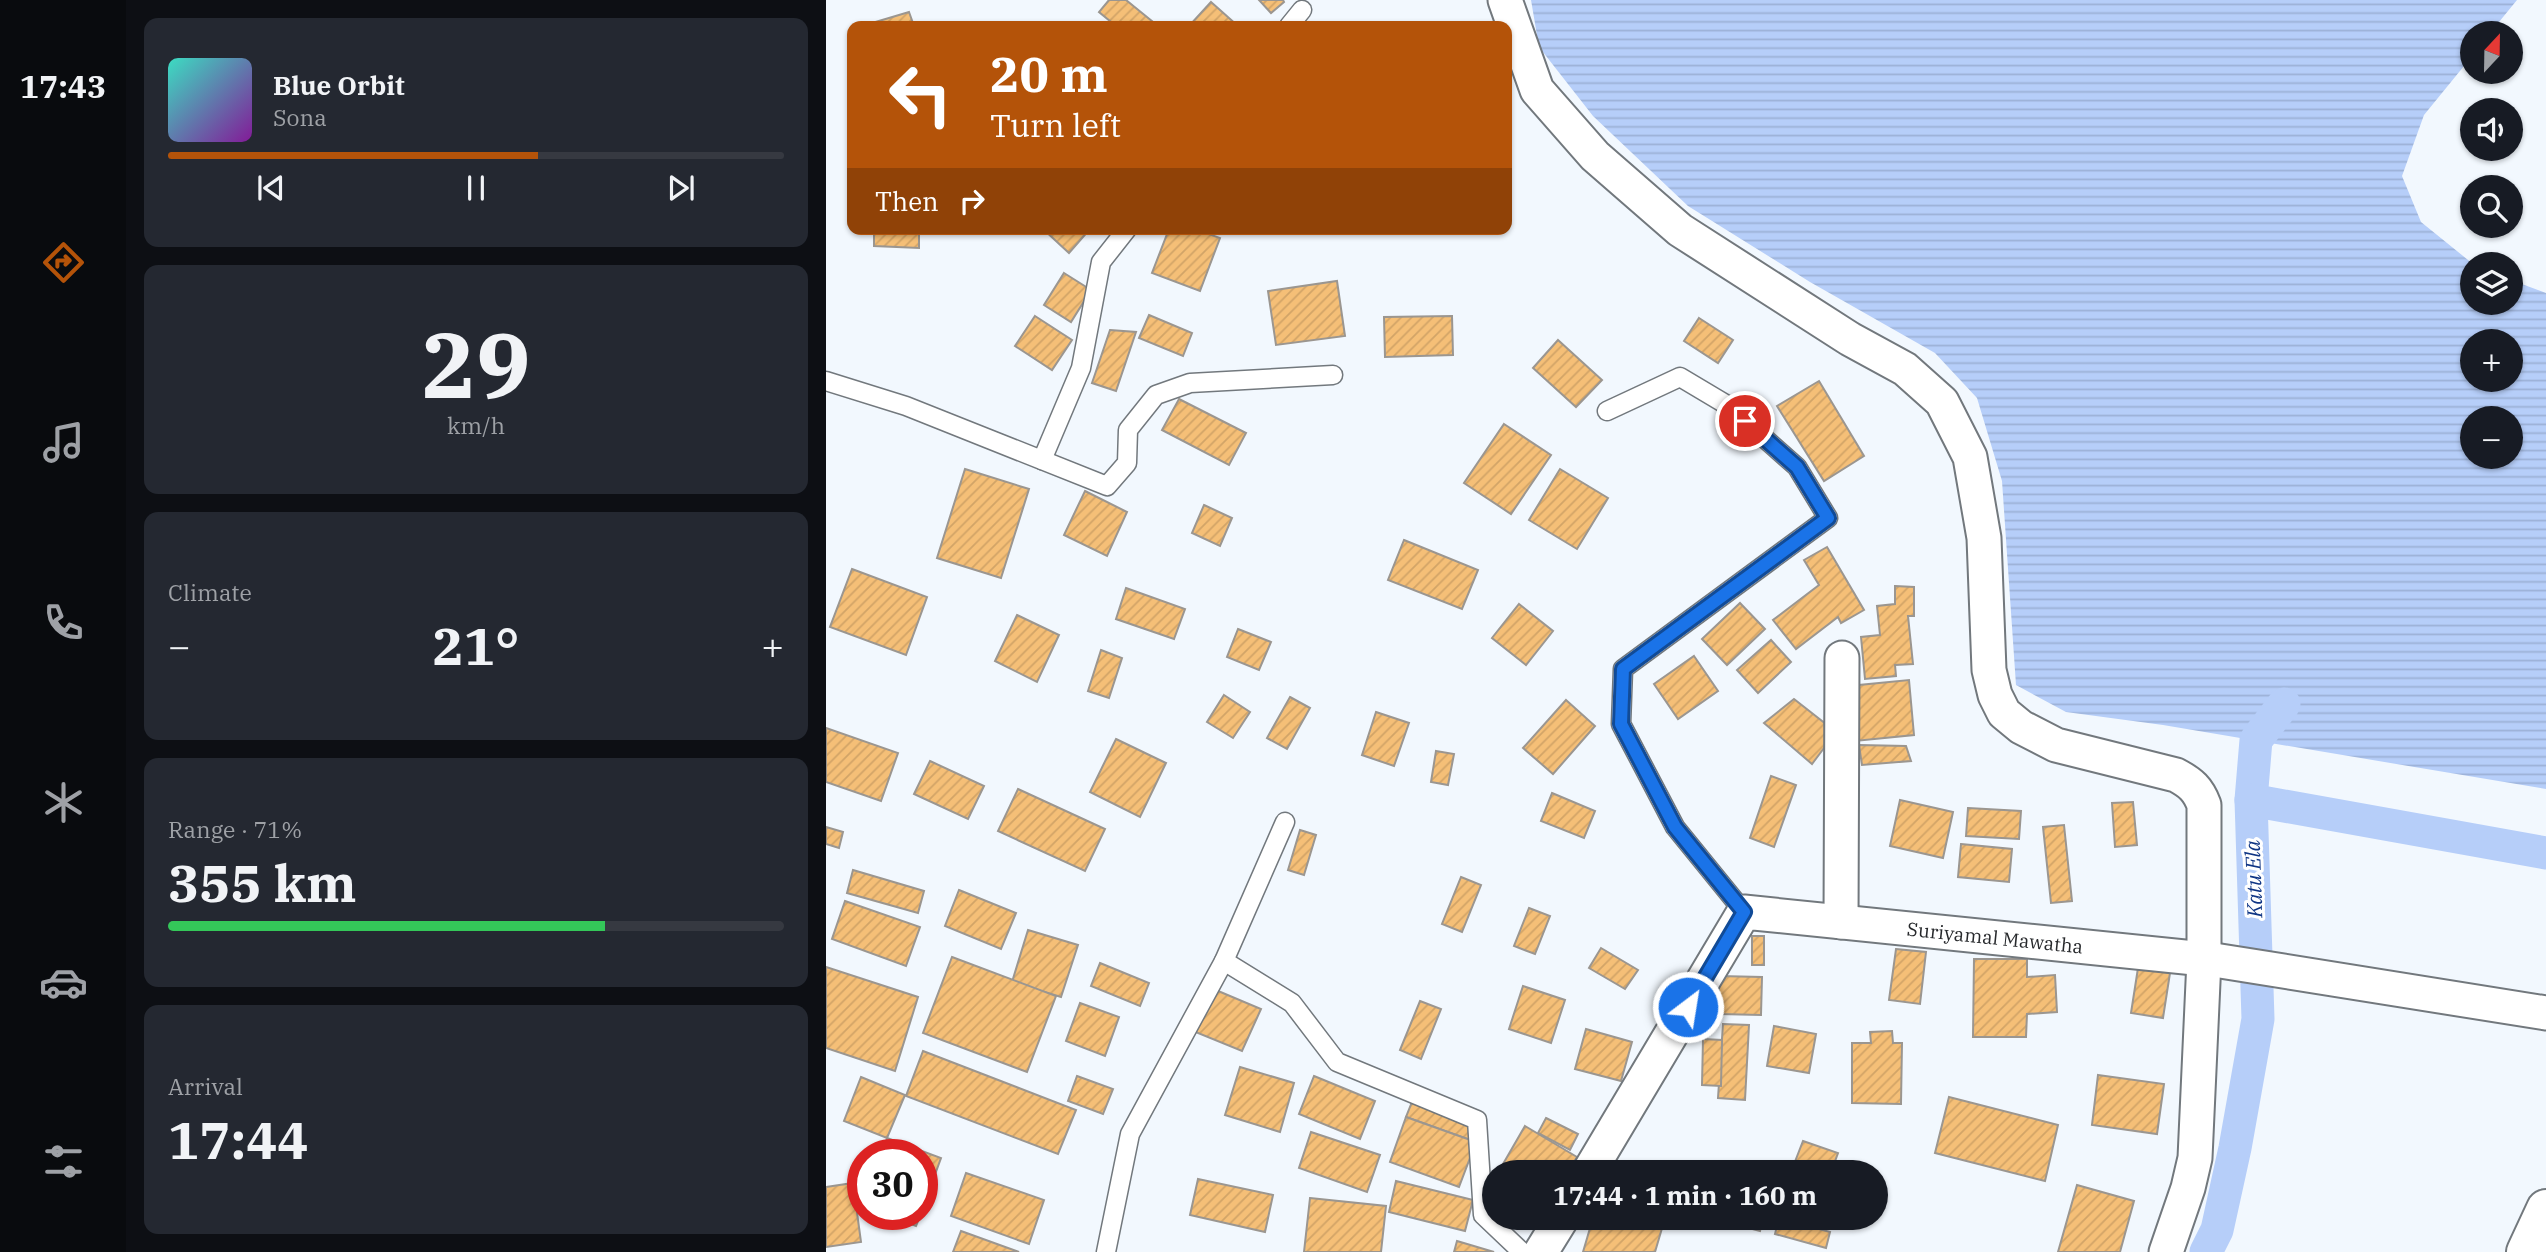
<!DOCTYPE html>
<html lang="en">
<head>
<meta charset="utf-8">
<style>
	:root { --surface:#171b24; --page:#242831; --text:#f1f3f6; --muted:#9ea1a6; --line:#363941; --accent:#b45309 }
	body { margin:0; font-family:"IBM Plex Serif",serif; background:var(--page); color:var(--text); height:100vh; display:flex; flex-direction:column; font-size:26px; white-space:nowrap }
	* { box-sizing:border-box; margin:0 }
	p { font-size:23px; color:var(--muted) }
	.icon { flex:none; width:38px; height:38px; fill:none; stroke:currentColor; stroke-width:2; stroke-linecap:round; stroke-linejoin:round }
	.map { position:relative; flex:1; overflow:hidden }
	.drawer { display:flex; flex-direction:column; gap:18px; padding:18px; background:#0d0f14; width:700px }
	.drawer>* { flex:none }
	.top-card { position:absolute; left:21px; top:21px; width:665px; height:214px; border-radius:14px; box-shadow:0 2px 5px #0004; background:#b45309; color:#fff; overflow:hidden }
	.needle { width:46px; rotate:22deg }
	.tools { position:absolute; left:1634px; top:21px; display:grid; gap:14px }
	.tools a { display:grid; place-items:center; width:63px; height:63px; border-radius:50%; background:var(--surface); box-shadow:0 2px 5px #0004; font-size:35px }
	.speed { position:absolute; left:21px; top:1139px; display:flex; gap:14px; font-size:35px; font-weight:700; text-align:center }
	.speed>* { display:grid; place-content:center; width:91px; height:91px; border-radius:50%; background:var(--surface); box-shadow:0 2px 5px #0004; line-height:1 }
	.speed .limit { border:10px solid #d22; background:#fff; color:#111 }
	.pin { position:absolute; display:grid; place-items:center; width:60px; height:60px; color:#fff; margin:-30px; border:4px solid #fff; border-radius:50%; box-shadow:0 2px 7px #0007 }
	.me { position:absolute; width:77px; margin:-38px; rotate:31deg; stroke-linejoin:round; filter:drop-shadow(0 0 5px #0008) }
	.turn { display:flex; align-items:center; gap:24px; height:147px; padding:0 28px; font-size:32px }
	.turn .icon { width:91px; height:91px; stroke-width:2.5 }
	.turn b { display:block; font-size:49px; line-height:60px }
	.then { display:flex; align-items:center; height:66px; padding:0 28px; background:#0003; gap:14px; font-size:26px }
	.big { font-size:52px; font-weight:700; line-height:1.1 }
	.drawer .widget { flex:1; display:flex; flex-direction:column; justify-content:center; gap:10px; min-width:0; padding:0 24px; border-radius:14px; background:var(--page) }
	.drawer .dial { align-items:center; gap:0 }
	.dial b { font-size:91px; line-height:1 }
	.song { display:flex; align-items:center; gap:21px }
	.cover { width:84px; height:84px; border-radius:10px; background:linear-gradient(135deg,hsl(170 70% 55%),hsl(290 70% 35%)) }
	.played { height:7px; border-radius:4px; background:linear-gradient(90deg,var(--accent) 60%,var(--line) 60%) }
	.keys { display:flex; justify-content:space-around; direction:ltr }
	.heat { display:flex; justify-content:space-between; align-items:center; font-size:38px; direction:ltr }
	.charge { height:10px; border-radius:5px; background:linear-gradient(90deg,#34c759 71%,var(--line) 0) }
	.trip { position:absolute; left:656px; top:1160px; width:406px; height:70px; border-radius:35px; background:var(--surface); box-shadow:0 2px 5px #0004; font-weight:700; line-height:70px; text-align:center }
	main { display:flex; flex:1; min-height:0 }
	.tab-bar { display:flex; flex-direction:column; width:126px; justify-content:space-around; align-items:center; background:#090b0e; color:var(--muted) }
	.tab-bar .icon { width:49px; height:49px }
	.tab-bar .active { color:var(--accent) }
	.tab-bar b { font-size:32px; color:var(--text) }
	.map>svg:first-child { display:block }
	.water { fill:url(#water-rules); fill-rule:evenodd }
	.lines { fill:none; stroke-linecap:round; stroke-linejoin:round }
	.canal { stroke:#b6cef9; stroke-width:33 }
	.building { fill:url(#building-hatch); stroke:#9b9690; stroke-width:2 }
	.service-casing { stroke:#72787d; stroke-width:21 }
	.minor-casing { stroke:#72787d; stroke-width:37 }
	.primary-casing { stroke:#72787d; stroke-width:42 }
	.service { stroke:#fff; stroke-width:18 }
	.minor { stroke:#fff; stroke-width:33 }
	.primary { stroke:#fff; stroke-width:38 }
	.route-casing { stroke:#114b97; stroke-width:18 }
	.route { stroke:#1a73e8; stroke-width:12 }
	.labels { text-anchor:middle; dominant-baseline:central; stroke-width:6; stroke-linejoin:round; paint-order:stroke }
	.street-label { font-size:19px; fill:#27292c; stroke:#fff }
	.water-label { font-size:21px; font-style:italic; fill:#0f3584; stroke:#fff }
</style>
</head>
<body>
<main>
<nav class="tab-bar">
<b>17:43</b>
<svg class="icon active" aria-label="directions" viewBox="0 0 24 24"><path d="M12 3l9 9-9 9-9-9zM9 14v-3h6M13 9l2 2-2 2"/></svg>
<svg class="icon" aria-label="music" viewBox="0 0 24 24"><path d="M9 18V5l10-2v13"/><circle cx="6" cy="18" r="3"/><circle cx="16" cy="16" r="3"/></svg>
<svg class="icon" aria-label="phone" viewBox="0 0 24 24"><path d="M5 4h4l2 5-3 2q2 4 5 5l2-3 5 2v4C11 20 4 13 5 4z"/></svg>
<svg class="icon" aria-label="climate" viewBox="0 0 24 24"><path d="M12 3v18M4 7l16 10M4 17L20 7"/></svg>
<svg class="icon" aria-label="car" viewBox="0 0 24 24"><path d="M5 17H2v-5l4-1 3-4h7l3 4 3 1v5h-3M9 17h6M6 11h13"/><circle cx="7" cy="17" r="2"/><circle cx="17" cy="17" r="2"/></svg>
<svg class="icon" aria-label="filters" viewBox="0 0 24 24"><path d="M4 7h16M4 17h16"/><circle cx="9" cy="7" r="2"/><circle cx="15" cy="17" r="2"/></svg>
</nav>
<section class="drawer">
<div class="widget">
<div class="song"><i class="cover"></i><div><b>Blue Orbit</b><p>Sona</p></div></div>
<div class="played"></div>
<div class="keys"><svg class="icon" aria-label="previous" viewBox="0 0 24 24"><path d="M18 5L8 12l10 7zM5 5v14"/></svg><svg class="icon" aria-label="pause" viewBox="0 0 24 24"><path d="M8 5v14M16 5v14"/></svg><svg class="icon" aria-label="next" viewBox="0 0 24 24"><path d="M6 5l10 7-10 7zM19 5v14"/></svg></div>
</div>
<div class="widget dial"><b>29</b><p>km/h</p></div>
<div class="widget"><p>Climate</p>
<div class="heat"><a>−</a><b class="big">21°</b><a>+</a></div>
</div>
<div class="widget"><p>Range · 71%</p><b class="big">355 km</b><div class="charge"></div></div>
<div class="widget"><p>Arrival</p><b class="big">17:44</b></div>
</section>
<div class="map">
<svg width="1720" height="1252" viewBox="0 0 1720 1252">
	<defs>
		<pattern id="water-rules" width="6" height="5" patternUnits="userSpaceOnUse" patternTransform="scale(1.75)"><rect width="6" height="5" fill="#b6cef9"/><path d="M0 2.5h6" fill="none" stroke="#9cb1d6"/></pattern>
		<pattern id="building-hatch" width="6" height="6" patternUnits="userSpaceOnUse" patternTransform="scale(1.75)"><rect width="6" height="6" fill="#f5bf77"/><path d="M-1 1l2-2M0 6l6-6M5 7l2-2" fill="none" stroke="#d2a467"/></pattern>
	</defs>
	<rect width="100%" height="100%" fill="#f2f8fe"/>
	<path class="water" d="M 705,0 L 1691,0 L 1664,33 L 1647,33 L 1647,55 L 1598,115 L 1576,176 L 1595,222 L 1647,264 L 1647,303 L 1685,303 L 1685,280 L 1720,293 L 1720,789 L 1337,725 L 1240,712 L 1190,685 L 1176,481 L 1151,398 L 1109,353 L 984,282 L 862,206 L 767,116 L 713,47 ZM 1647,341 L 1685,341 L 1685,380 L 1647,380 ZM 1647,418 L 1685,418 L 1685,457 L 1647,457 Z"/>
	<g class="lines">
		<g class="canal">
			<path d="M 1425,800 L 1430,740 L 1458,704"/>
			<path d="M 1380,1252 L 1391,1230 L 1409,1148 L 1432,1019 L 1425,800 L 1720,853"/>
		</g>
	</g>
	<g class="building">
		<path d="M 283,0 L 300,0 L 332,26 L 290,26 L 273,12 Z"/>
		<path d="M 433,0 L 457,0 L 458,2 L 445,13 Z"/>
		<path d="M 385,2 L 412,26 L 363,26 Z"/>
		<path d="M 83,12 L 88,26 L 36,26 Z"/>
		<path d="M 48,229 L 93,229 L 93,248 L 48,246 Z"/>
		<path d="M 217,229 L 264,229 L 243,253 Z"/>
		<path d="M 343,229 L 369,229 L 394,238 L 374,291 L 326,273 Z"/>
		<path d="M 238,273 L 265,290 L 245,322 L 218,305 Z"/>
		<path d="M 511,281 L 519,336 L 450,345 L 442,291 Z"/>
		<path d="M 323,315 L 366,333 L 357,356 L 313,338 Z"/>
		<path d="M 209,316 L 246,340 L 226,370 L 189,346 Z"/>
		<path d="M 626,316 L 627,355 L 559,357 L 558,317 Z"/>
		<path d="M 873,318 L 907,340 L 892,363 L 858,341 Z"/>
		<path d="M 284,330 L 310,332 L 290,391 L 266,383 Z"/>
		<path d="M 732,340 L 776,380 L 750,407 L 707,368 Z"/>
		<path d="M 993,381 L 1038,456 L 998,481 L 951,406 Z"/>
		<path d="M 353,399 L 420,433 L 403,465 L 336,430 Z"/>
		<path d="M 678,424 L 725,455 L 685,514 L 638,483 Z"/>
		<path d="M 139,469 L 203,489 L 175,578 L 111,558 Z"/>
		<path d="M 734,469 L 782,498 L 751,549 L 703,520 Z"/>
		<path d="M 259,491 L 301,512 L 281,556 L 238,535 Z"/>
		<path d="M 378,505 L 406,518 L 394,546 L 366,533 Z"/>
		<path d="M 578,540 L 652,570 L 636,609 L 562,580 Z"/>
		<path d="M 1001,547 L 1038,610 L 1015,623 L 1012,617 L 970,649 L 947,620 L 993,585 L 978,560 Z"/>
		<path d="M 26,569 L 101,597 L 80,655 L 4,627 Z"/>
		<path d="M 1069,586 L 1088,587 L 1088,616 L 1082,616 L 1087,664 L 1069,665 L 1070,676 L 1039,679 L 1035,637 L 1054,635 L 1051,606 L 1069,604 Z"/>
		<path d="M 300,588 L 359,609 L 348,639 L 290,619 Z"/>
		<path d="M 914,603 L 939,629 L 901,665 L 876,639 Z"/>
		<path d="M 693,604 L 727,631 L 700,665 L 666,638 Z"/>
		<path d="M 191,615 L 233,635 L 211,682 L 169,661 Z"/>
		<path d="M 412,629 L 445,642 L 433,670 L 401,657 Z"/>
		<path d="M 945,640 L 965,662 L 932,693 L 911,670 Z"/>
		<path d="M 275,650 L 296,658 L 283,698 L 262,691 Z"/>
		<path d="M 868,656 L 892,691 L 852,719 L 828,684 Z"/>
		<path d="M 1083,680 L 1088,735 L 1029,741 L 1023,686 Z"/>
		<path d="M 398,695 L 424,712 L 407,738 L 381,722 Z"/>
		<path d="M 464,697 L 484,708 L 461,749 L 441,738 Z"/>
		<path d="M 968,699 L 1010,732 L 986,764 L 938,723 Z"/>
		<path d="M 740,700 L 769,726 L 727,774 L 697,748 Z"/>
		<path d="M 550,712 L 583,723 L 568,766 L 536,755 Z"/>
		<path d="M 0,728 L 72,753 L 55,801 L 0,782 Z"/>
		<path d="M 290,739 L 340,763 L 314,817 L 264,792 Z"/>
		<path d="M 1033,745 L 1080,746 L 1085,761 L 1036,765 Z"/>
		<path d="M 610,751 L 628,754 L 622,785 L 605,782 Z"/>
		<path d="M 104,761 L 158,786 L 142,819 L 88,794 Z"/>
		<path d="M 945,776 L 970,785 L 948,847 L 924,838 Z"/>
		<path d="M 192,789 L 279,829 L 259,871 L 172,831 Z"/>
		<path d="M 726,793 L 769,811 L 758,838 L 715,821 Z"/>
		<path d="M 1074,800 L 1127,812 L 1117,858 L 1064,846 Z"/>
		<path d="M 1307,802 L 1311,845 L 1289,847 L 1286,803 Z"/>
		<path d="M 1142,808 L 1195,811 L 1193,839 L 1140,836 Z"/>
		<path d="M 1238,825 L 1246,901 L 1225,903 L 1217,827 Z"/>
		<path d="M 0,827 L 17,832 L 13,848 L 0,844 Z"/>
		<path d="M 474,830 L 490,835 L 478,875 L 462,870 Z"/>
		<path d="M 1135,844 L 1186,849 L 1183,882 L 1132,877 Z"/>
		<path d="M 27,870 L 98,891 L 92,913 L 21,893 Z"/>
		<path d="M 635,877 L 655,885 L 636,932 L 616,924 Z"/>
		<path d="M 133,890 L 190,913 L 175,949 L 119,926 Z"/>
		<path d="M 19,901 L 94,927 L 80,966 L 6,939 Z"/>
		<path d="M 703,908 L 724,916 L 709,954 L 688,946 Z"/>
		<path d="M 202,930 L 252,945 L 235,997 L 186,982 Z"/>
		<rect x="926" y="936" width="12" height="29"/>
		<path d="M 775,948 L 812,970 L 799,989 L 763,968 Z"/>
		<path d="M 1070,949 L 1100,952 L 1094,1004 L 1063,1000 Z"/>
		<path d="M 126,957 L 230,996 L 201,1072 L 97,1033 Z"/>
		<path d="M 1148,959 L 1201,959 L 1201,977 L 1229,975 L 1231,1012 L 1201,1014 L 1200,1037 L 1147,1037 Z"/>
		<path d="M 274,963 L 323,983 L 314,1006 L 265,986 Z"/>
		<path d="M 0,967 L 92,997 L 69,1071 L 0,1048 Z"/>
		<path d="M 1312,968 L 1344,973 L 1337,1018 L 1305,1013 Z"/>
		<path d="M 893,976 L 936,977 L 935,1015 L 893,1014 Z"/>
		<path d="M 697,986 L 739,1000 L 725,1043 L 683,1029 Z"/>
		<path d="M 385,988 L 435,1009 L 416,1051 L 367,1031 Z"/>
		<path d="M 594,1001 L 615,1009 L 595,1059 L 574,1050 Z"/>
		<path d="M 254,1003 L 293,1017 L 279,1056 L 240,1041 Z"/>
		<path d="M 897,1024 L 923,1025 L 919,1100 L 892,1098 Z"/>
		<path d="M 948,1026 L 990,1034 L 983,1073 L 941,1066 Z"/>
		<path d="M 760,1029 L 806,1042 L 795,1081 L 749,1069 Z"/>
		<path d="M 1066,1031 L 1067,1043 L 1076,1043 L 1075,1104 L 1026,1103 L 1026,1043 L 1045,1043 L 1044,1032 Z"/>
		<path d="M 877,1039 L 896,1040 L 895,1086 L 876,1085 Z"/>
		<path d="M 97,1051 L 250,1110 L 232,1154 L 80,1096 Z"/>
		<path d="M 414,1067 L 468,1083 L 454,1132 L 399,1115 Z"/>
		<path d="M 1272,1075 L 1338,1084 L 1331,1134 L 1266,1125 Z"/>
		<path d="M 251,1076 L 287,1089 L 277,1114 L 242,1101 Z"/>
		<path d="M 488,1076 L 549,1101 L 534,1139 L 473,1114 Z"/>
		<path d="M 35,1077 L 79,1095 L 61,1138 L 18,1121 Z"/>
		<path d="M 590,1092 L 659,1118 L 650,1142 L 580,1117 Z"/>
		<path d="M 1123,1097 L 1232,1125 L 1219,1181 L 1109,1153 Z"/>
		<path d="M 580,1117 L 650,1142 L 633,1187 L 564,1162 Z"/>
		<path d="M 720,1118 L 752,1134 L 744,1150 L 712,1133 Z"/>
		<path d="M 699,1126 L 751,1157 L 742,1172 L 676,1172 L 673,1171 Z"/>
		<path d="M 485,1132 L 554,1155 L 541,1192 L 473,1168 Z"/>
		<path d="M 61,1138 L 115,1158 L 96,1210 L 96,1155 L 56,1155 Z"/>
		<path d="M 977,1141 L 1012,1153 L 1005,1172 L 965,1172 Z"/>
		<path d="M 829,1162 L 864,1172 L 826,1172 Z"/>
		<path d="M 140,1173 L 218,1200 L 203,1244 L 125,1216 Z"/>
		<path d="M 372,1179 L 447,1195 L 439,1232 L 364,1215 Z"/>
		<path d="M 570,1181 L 647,1200 L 639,1231 L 563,1212 Z"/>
		<path d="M 27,1183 L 35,1242 L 0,1247 L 0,1187 Z"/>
		<path d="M 1251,1185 L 1308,1201 L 1294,1252 L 1232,1252 Z"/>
		<path d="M 484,1198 L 560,1206 L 555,1252 L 478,1252 Z"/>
		<path d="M 58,1214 L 95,1214 L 90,1226 Z"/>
		<path d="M 767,1218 L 839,1218 L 829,1252 L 757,1252 Z"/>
		<path d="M 885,1218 L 937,1218 L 934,1231 Z"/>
		<path d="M 953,1218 L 1004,1232 L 1000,1248 L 949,1234 Z"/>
		<path d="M 135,1231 L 193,1252 L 127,1252 Z"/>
		<path d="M 631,1241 L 668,1252 L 628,1252 Z"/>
	</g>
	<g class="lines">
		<defs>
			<g id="service">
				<path d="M 463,26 L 476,10"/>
				<path d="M 0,381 L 80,406 L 281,486 L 301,463 L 302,430 L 330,395 L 364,383 L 507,375"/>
				<path d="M 781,411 L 854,377 L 901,405 L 971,467 L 1002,518 L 797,669 L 795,724 L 849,827 L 918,912"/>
				<path d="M 216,460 L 255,368 L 275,262 L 301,229"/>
				<path d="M 398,961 L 466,1003 L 511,1062 L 651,1120 L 657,1215 L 696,1252"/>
				<path d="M 280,1252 L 304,1134 L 398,961 L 459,822"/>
			</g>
			<g id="minor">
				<path d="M 679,0 L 711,90 L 769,156 L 854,230 L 1024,339 L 1079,369 L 1116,402 L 1144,457 L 1158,538 L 1163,670 L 1169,695 L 1178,713 L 1195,727 L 1230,745 L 1350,775 C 1365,783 1372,789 1378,805 L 1378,960 L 1369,1158 L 1362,1188 L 1340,1252"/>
				<path d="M 1015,922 L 1016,658"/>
				<path id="s1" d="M 763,1172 L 918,912 L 1388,960 L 1720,1013"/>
				<path d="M 715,1252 L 736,1218"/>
			</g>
			<path id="primary" d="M 1700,1252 L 1720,1209"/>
		</defs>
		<use href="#service" class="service-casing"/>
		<use href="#minor" class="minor-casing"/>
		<use href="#primary" class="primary-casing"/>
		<use href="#service" class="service"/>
		<use href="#minor" class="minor"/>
		<use href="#primary" class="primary"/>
	</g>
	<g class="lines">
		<defs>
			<path id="route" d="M 862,1007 L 918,912 L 849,827 L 795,724 L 797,669 L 1002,518 L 971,467 L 919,421"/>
		</defs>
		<use href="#route" class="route-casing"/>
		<use href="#route" class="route"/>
	</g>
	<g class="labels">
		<g class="street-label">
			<text stroke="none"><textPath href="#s1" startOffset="555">Suriyamal Mawatha</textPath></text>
		</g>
		<g class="water-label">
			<text transform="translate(1427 879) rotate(-92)">Katu Ela</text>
		</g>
	</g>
</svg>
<div class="tools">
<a><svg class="needle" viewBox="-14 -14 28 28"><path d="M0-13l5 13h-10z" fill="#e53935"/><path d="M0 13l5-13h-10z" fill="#9ea1a6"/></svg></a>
<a><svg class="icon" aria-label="sound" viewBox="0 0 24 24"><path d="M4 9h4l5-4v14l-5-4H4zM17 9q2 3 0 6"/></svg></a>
<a><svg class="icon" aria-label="search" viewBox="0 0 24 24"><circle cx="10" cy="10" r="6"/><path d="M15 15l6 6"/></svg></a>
<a><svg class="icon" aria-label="layers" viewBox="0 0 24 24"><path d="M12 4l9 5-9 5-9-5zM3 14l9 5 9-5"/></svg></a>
<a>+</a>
<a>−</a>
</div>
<div class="speed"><div class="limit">30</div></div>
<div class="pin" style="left:919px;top:421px;background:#d93025"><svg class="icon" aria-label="arrive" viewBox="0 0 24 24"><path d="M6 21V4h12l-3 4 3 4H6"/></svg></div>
<svg class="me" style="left:862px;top:1007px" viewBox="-20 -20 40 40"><circle r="17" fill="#1a73e8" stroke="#fff" stroke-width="3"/><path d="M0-11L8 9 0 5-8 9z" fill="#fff"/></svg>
<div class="trip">17:44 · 1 min · 160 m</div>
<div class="top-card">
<div class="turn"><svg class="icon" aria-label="left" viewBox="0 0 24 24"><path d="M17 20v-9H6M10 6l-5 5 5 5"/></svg><div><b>20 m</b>Turn left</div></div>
<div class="then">Then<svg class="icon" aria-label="right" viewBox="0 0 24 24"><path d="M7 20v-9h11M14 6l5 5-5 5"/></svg></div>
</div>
</div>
</main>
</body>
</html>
